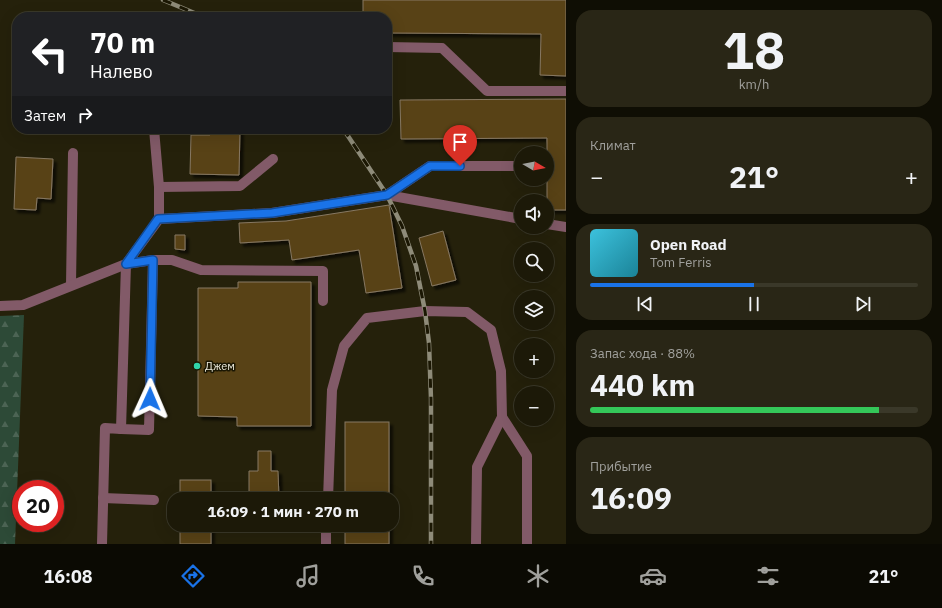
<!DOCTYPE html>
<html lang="ru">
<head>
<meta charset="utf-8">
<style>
	:root { --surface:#1c1908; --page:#292616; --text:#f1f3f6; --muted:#a0a09c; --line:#3a3829; --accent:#1a73e8 }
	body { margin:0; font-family:"IBM Plex Sans",sans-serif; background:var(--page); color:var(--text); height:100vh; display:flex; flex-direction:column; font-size:15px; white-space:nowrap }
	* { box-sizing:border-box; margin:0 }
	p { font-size:13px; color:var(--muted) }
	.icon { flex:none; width:22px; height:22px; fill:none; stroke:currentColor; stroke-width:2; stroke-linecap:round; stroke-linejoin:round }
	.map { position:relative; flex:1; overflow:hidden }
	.sheet { display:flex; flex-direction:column; gap:10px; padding:10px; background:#0f0e04; width:376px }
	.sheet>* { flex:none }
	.banner { position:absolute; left:12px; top:12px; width:380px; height:122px; border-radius:16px; box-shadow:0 4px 16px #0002,0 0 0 1px var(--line); background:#202124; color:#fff; overflow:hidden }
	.needle { width:26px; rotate:100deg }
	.controls { position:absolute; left:514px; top:146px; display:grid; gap:8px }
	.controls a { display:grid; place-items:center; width:40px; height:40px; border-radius:50%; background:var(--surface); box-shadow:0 4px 16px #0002,0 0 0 1px var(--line); font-size:20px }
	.speed { position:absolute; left:12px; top:480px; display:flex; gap:8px; font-size:20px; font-weight:700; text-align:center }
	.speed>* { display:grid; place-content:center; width:52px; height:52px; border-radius:50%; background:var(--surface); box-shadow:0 4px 16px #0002,0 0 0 1px var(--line); line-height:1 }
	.speed .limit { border:6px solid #d22; background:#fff; color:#111 }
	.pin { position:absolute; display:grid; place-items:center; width:34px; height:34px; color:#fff; margin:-41px -17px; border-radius:50% 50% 50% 0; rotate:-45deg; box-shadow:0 0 4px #0007 }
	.pin .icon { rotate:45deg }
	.me { position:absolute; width:44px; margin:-22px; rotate:1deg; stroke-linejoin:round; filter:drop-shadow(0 0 3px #0008) }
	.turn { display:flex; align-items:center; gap:14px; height:84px; padding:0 12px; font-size:18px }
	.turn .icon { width:52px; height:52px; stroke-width:2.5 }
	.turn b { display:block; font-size:28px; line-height:34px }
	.then { display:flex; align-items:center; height:38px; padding:0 12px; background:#0003; gap:8px; font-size:15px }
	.big { font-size:30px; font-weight:800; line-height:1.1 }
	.sheet .tile { flex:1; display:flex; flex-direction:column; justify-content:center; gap:6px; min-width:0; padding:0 14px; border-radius:16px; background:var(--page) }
	.sheet .dial { align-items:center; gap:0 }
	.dial b { font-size:52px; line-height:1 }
	.song { display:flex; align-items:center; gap:12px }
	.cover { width:48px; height:48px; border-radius:6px; background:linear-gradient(135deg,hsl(190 70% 55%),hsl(190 70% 35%)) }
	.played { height:4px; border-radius:2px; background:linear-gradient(90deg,var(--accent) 50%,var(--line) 50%) }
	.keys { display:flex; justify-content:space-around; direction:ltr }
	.heat { display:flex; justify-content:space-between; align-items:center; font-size:22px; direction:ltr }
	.charge { height:6px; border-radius:3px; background:linear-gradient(90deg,#34c759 88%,var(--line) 0) }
	.trip { position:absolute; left:167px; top:492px; width:232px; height:40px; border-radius:16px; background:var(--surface); box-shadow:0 4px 16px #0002,0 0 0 1px var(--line); font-weight:800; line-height:40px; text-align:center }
	.tabs { display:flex; height:64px; justify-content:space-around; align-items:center; background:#0b0a03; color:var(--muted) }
	.tabs .icon { width:28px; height:28px }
	.tabs .selected { color:var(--accent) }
	.tabs b { font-size:18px; color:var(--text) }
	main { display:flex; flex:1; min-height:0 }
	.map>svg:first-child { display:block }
	.forest { fill:url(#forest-firs) }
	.building { fill:#594219; stroke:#867862; filter:url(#shadow) }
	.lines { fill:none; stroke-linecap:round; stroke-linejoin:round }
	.minor { stroke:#825a68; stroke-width:10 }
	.rail-casing { stroke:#8e8b79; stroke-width:4.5 }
	.rail { stroke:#1b1703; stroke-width:3; stroke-dasharray:9; stroke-linecap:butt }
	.route-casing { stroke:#114b97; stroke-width:10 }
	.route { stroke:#1a73e8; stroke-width:7 }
	.poi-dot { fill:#30d4aa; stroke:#1b1703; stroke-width:1.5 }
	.labels { text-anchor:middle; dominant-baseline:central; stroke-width:3; stroke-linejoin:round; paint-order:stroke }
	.poi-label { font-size:11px; fill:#eeecde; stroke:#1b1703; text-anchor:start }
</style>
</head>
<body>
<main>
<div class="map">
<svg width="566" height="544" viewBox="0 0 566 544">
	<defs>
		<pattern id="forest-firs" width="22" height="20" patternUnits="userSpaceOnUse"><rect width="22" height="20" fill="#2d4a37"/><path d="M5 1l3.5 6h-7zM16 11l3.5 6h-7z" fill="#4c6454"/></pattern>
		<filter id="shadow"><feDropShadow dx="3.5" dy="3.5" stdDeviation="1" flood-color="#0009"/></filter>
	</defs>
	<rect width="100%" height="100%" fill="#25210b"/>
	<path class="forest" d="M 24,315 L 15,544 L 0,544 L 0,316 Z"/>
	<g class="building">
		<path d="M 363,0 L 566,0 L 566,76 L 540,75 L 541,34 L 387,33 L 387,17 L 363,17 Z"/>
		<path d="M 566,99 L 566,210 L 547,210 L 547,138 L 401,139 L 400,100 Z"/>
		<path d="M 210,129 L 240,129 L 239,175 L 190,174 L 191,135 L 210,135 Z"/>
		<path d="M 16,157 L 53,159 L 51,199 L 37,198 L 36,210 L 14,209 Z"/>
		<path d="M 389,205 L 402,288 L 366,293 L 359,250 L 292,260 L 289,240 L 240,243 L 239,223 L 286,221 Z"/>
		<path d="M 443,231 L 456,280 L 432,286 L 419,238 Z"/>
		<path d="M 175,235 L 185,235 L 185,250 L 175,249 Z"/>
		<path d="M 238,282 L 311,282 L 311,426 L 237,426 L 237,417 L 198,416 L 198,288 L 238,288 Z"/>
		<rect x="345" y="422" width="44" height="77"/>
		<path d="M 258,451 L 271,451 L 271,471 L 278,471 L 279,499 L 249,499 L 249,471 L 258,471 Z"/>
		<rect x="180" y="480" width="31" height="19"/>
		<rect x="180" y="525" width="31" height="19"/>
		<rect x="345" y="525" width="44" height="19"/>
	</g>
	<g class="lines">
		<g class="minor">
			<path d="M 387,47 L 442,48 L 487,91 L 566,91"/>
			<path d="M 159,187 L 240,186 L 273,159"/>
			<path d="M 387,195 L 430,166 L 521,166"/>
			<path d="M 159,219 L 272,213 L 387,195 L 521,219"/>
			<path d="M 547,224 L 566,227"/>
			<path d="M 153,260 L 149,430 L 121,429 L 126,264 L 159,219 L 159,187 L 154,129"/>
			<path d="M 71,285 L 73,153"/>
			<path d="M 0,306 L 23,305 L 126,264 L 153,260 L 172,260 L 201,270 L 323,271 L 323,301"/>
			<path d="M 502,417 L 527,456 L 527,544"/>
			<path d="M 103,498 L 154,500"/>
			<path d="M 328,499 L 332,390 L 344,346 L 367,318 L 425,311 L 467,312 L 491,330 L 501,371 L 502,417 L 477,467 L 476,544"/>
			<path d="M 102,544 L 105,428 L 121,429"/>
			<path d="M 326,544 L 326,525"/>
		</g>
		<defs>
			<g id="rail">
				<path d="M 163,0 L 204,17"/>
				<path d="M 343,129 L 348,136 L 387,195 L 402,226 L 416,266 L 425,311 L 429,343 L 431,399 L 431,544"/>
			</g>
		</defs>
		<use href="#rail" class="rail-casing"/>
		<use href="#rail" class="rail"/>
	</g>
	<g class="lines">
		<defs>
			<path id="route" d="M 150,399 L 153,260 L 126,264 L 158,219 L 272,213 L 387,195 L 430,166 L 460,166"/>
		</defs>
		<use href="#route" class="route-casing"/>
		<use href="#route" class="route"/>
	</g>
	<circle class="poi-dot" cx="197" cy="366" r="4"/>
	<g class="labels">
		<g class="poi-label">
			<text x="205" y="366">Джем</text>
		</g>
	</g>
</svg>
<div class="controls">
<a><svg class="needle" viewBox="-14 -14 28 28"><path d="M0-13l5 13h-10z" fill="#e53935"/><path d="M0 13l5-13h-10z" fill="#a0a09c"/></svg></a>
<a><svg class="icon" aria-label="sound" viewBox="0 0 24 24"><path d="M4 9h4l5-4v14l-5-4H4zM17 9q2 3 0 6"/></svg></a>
<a><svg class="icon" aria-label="search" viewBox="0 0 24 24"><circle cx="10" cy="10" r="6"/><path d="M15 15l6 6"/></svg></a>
<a><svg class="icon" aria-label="layers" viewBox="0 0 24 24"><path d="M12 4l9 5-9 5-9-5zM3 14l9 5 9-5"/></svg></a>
<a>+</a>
<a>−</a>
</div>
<div class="speed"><div class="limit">20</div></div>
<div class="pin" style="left:460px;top:166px;background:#d93025"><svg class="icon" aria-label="arrive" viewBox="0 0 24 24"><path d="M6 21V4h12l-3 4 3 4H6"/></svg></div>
<svg class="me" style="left:150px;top:399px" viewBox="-20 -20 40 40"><path d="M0-17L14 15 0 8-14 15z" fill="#1a73e8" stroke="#fff" stroke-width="4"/></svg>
<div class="trip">16:09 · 1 мин · 270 m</div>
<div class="banner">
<div class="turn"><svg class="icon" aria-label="left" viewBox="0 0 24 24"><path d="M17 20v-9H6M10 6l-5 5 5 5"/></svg><div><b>70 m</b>Налево</div></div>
<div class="then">Затем<svg class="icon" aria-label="right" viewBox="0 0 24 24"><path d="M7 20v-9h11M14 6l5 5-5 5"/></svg></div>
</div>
</div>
<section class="sheet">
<div class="tile dial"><b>18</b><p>km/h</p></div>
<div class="tile"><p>Климат</p>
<div class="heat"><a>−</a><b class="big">21°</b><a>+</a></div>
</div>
<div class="tile">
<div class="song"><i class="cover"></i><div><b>Open Road</b><p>Tom Ferris</p></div></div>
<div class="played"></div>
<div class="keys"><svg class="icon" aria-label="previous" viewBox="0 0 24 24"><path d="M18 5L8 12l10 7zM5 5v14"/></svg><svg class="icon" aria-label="pause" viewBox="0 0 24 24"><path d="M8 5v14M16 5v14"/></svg><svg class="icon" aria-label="next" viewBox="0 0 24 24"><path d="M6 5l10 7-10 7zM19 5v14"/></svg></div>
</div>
<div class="tile"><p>Запас хода · 88%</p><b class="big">440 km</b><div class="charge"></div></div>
<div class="tile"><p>Прибытие</p><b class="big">16:09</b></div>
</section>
</main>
<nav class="tabs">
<b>16:08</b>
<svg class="icon selected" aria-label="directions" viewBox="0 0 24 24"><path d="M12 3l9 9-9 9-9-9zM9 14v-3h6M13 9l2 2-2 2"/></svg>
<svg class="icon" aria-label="music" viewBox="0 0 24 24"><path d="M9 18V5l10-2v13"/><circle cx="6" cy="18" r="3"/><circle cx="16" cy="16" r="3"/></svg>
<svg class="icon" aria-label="phone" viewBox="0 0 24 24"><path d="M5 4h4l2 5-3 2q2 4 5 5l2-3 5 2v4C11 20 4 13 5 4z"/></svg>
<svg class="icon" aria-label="climate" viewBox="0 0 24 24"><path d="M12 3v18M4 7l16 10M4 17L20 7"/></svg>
<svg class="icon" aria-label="car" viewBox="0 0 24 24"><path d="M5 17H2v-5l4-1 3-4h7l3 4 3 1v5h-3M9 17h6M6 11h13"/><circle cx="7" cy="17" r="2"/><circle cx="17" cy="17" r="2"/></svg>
<svg class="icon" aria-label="filters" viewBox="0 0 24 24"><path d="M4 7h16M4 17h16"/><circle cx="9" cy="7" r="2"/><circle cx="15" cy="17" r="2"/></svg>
<b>21°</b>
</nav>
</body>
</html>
